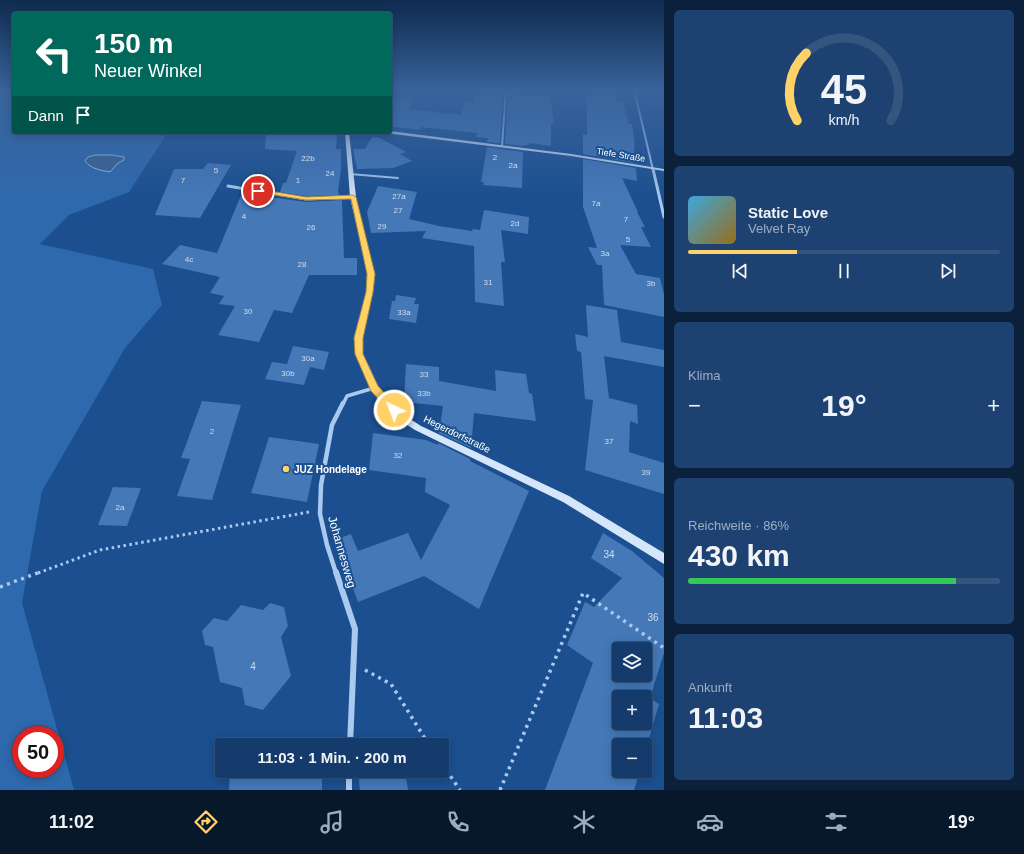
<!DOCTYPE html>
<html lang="de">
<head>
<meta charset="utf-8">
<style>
	:root { --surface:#143b6b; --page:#1d4271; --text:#f1f3f6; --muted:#9dadc1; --line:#33557e; --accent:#ffd166 }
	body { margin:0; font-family:Arial,sans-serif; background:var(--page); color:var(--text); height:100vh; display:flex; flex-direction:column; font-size:15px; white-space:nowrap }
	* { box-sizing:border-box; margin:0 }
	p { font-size:13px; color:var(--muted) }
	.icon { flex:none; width:22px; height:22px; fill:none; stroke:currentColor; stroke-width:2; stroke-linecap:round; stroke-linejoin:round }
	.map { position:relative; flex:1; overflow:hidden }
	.side { display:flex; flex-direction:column; gap:10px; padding:10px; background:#0b203b; width:360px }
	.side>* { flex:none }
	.top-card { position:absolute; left:12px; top:12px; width:380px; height:122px; border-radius:4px; box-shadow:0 2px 10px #0003,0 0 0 1px var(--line); background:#00695c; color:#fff; overflow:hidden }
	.buttons { position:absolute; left:612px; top:642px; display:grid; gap:8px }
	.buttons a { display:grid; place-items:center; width:40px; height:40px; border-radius:4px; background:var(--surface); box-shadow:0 2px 10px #0003,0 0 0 1px var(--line); font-size:20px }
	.speed { position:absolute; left:12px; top:726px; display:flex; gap:8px; font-size:20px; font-weight:700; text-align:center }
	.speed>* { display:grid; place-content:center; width:52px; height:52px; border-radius:50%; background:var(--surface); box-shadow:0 2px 10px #0003,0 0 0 1px var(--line); line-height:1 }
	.speed .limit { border:6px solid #d22; background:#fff; color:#111 }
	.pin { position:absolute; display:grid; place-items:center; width:34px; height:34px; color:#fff; margin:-17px; border:2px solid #fff; border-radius:50%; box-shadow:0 1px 4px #0007 }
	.me { position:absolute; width:44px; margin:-22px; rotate:317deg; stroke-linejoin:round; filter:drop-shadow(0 0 3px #0008) }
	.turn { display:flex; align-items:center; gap:14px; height:84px; padding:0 16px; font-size:18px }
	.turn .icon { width:52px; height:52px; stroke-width:2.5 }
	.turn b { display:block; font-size:28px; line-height:34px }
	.then { display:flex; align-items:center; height:38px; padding:0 16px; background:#0003; gap:8px; font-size:15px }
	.big { font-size:30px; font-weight:700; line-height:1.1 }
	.side .widget { flex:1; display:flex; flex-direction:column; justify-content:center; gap:6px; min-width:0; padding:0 14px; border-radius:6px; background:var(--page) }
	.side .dial { align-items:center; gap:0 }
	.dial svg { height:104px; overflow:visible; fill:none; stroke:var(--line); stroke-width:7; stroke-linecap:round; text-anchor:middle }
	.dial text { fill:var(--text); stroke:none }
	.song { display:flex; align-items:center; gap:12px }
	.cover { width:48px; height:48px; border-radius:6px; background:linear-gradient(135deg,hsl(200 70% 55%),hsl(40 70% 35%)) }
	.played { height:4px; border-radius:2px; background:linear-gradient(90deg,var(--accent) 35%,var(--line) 35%) }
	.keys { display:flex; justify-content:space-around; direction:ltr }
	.heat { display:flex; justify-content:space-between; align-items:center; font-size:22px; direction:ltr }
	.charge { height:6px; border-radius:3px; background:linear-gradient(90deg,#34c759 86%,var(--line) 0) }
	.trip { position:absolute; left:215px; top:738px; width:234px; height:40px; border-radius:4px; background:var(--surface); box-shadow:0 2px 10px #0003,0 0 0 1px var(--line); font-weight:700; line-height:40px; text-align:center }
	.tabs { display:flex; height:64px; justify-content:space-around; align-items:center; background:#08182b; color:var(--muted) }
	.tabs .icon { width:28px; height:28px }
	.tabs .selected { color:var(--accent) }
	.tabs b { font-size:18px; color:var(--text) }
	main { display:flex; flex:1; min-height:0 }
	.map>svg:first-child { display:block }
	.green { fill:#2e69ad; fill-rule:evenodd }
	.water { fill:#3c6290; stroke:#9cc4f0 }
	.building { fill:#4478b7; fill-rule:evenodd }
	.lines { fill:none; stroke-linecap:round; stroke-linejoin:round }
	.path-far1 { stroke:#a9c9ee; stroke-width:3; stroke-dasharray:2.5 3.5; stroke-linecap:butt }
	.path { stroke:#a9c9ee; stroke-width:3.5; stroke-dasharray:3 4.5; stroke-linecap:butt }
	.service { stroke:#a9c9ee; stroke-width:2 }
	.minor-far4 { stroke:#a9c9ee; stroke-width:2 }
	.minor-far3 { stroke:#a9c9ee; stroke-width:3 }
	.minor-far2 { stroke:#a9c9ee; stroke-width:3.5 }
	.minor-far1 { stroke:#a9c9ee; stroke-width:4.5 }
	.minor { stroke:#a9c9ee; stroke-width:6 }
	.secondary { fill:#d6e6fa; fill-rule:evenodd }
	.route { fill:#ffd166; stroke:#a68842 }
	.poi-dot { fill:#ffd166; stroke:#1b4f8f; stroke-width:1.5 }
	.labels { text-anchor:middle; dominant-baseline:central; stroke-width:4; stroke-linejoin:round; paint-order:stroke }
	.number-label { font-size:8px; fill:#d0dded }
	.far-street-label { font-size:9px; fill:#fff; stroke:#1b4f8f }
	.street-label { font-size:10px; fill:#fff; stroke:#1b4f8f }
	.poi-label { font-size:10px; font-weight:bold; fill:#fff; stroke:#1b4f8f; text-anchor:start }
	.near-number-label { font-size:10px; fill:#d0dded }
	.near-street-label { font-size:12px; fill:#fff; stroke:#1b4f8f }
</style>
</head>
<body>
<main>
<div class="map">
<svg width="664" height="790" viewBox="0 0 664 790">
	<rect width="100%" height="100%" fill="#1b4f8f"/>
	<path class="green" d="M 0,89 L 14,89 L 14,132 L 168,132 L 129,192 L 69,215 L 40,244 L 153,269 L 162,305 L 125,348 L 42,491 L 22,603 L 74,790 L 0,790 ZM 21,735 L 55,735 L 55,769 L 21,769 Z"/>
	<path class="water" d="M 95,155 L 112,155 L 124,157 L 124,160 L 118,163 L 110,172 C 100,170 91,169 85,161 L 88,157 Z"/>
	<g class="building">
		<path d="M 477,89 L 496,89 L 496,91 L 503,91 L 500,143 L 487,142 L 488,138 L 476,137 L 477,133 L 421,127 L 420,130 L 390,126 L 390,98 L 407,97 L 411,105 L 410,109 L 461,115 L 464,102 L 473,103 Z"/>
		<path d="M 587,89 L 613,89 L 616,101 L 623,102 L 629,124 L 632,124 L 635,146 L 634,146 L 635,163 L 583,154 L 583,134 L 587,135 Z"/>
		<path d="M 508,92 L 550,95 L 554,124 L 551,124 L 551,146 L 529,143 L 529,145 L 524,145 L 524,146 L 505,144 Z"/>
		<path d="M 266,133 L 337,134 L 336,149 L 341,149 L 341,170 L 338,191 L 339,195 L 306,196 L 280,192 L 283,183 L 286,183 L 297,151 L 265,149 Z"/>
		<path d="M 372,137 L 378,137 L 406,152 L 400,154 L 412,161 L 393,168 L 357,169 L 353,149 L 365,149 Z"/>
		<path d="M 487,147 L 523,152 L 522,188 L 483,185 L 484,182 L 481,182 Z"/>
		<path d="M 583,159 L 636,168 L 637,181 L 622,178 L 638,212 L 637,212 L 645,227 L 641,227 L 651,247 L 620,245 L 636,274 L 660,278 L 664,294 L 664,317 L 604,305 L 602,265 L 597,265 L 588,247 L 597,248 L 583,207 Z"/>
		<path d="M 208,163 L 231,165 L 200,218 L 155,215 L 174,169 L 203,169 Z"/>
		<path d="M 378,186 L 417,192 L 409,219 L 439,226 L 472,231 L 473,229 L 480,230 L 484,210 L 529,217 L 528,234 L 501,230 L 505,262 L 501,262 L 504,306 L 475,302 L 474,246 L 422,238 L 426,231 L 371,233 L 367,212 Z"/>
		<path d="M 242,193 L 306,202 L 342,200 L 344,258 L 357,258 L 357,275 L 309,275 L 292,313 L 274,310 L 259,342 L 218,335 L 235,306 L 219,304 L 224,296 L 210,293 L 220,277 L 162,264 L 180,245 L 217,253 Z"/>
		<path d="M 396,295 L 416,298 L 414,304 L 419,304 L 416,323 L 389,319 L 392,301 L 395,301 Z"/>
		<path d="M 586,305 L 617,310 L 621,342 L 664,350 L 664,367 L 604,356 L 609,398 L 637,405 L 638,424 L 630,421 L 629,452 L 664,463 L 664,494 L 585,470 L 593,400 L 585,399 L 581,352 L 577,351 L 575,334 L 588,337 Z"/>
		<path d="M 293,346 L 329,352 L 324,370 L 310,367 L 304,385 L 265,379 L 272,362 L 287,364 Z"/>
		<path d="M 406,364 L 439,367 L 439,381 L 496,391 L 495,370 L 526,374 L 529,393 L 532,394 L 536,421 L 474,413 L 471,448 L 439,433 L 443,406 L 404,402 Z"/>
		<path d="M 202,401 L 241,405 L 212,500 L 177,496 L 190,459 L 181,458 Z"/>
		<path d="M 373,433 L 426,440 L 438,445 L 438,443 L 470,459 L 470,461 L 529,491 L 479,609 L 424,576 L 358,602 L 335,540 L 351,534 L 358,551 L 408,533 L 421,560 L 450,505 L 425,492 L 426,478 L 369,470 Z"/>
		<path d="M 269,437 L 319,444 L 307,502 L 251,493 Z"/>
		<path d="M 113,487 L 141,488 L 127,526 L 98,525 Z"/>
		<path d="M 603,533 L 632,551 L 664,578 L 664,653 L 650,698 L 659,704 L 645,752 L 645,745 L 619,745 L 619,771 L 640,771 L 634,790 L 545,790 L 593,663 L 567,645 L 585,602 L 594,607 L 622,578 L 591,558 ZM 619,649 L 645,649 L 645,675 L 619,675 ZM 619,697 L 645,697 L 645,723 L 619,723 Z"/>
		<path d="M 270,603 L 284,607 L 288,626 L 281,637 L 291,676 L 263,710 L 245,705 L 242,688 L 220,682 L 213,647 L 205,645 L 202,631 L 214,618 L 227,621 L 241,605 L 263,610 Z"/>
		<path d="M 321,741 L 321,745 L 258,745 Z"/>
		<path d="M 230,771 L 322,771 L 322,790 L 229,790 Z"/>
		<path d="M 366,771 L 405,771 L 408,790 L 360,790 L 358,772 Z"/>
	</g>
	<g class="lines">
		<path class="path-far1" d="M 38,573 L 100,550 L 309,512"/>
		<g class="path">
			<path d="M 0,587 L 40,572"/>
			<path d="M 365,670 L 391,684 L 429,745"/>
			<path d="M 442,764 L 460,790"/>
			<path d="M 500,790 L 583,593 L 664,648"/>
		</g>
		<path class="service" d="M 350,174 L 398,178"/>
		<g class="minor-far4">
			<path d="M 634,89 L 653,170"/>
			<path d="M 502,146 L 506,89"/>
		</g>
		<g class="minor-far3">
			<path d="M 653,169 L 664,217"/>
			<path d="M 228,186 L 306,199 L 353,197"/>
		</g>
		<path class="minor-far2" d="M 343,404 L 347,396 L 374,388"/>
		<path class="minor-far1" d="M 336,573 L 327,545 L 320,514 L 321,485 L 332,425 L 343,403"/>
		<g class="minor">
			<path d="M 336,572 L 355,629 L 350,745"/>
			<path d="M 349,771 L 349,790"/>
		</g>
		<g class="secondary">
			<path d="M 390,131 L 571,154 L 664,169 L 664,171 L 571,156 L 385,133 L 383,132 Z"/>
			<path d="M 345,132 L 349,132 L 356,197 L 374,274 L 373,292 L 363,338 L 363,354 L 377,386 L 404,415 L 421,426 L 569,496 L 664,553 L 664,564 L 563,502 L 415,430 L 398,419 L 371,390 L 355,354 L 355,338 L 367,292 L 368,274 L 350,197 Z"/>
		</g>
	</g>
	<linearGradient id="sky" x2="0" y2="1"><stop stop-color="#0f2b4f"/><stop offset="0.45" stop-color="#39639b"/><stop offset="1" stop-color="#39639b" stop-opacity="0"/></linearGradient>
	<rect width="664" height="200" fill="url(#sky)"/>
	<path class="route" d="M 258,189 L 306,197 L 353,195 L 356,197 L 375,274 L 373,292 L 363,338 L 363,354 L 378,386 L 397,407 L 397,413 L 391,413 L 371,391 L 355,354 L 354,338 L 366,292 L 367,274 L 351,199 L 306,200 L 256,192 L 255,191 Z"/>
	<circle class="poi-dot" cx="286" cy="469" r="4"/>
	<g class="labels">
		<g class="number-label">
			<text x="495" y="157">2</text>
			<text x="308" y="158">22b</text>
			<text x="513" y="165">2a</text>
			<text x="216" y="170">5</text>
			<text x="330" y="173">24</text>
			<text x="183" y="180">7</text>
			<text x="298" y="180">1</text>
			<text x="399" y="196">27a</text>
			<text x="596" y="203">7a</text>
			<text x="398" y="210">27</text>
			<text x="244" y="216">4</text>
			<text x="626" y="219">7</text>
			<text x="515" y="223">2d</text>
			<text x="382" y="226">29</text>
			<text x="311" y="227">26</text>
			<text x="628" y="239">5</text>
			<text x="605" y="253">3a</text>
			<text x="189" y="259">4c</text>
			<text x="302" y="264">28</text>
			<text x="488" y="282">31</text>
			<text x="651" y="283">3b</text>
			<text x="248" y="311">30</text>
			<text x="404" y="312">33a</text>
			<text x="308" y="358">30a</text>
			<text x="288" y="373">30b</text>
			<text x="424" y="374">33</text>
			<text x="424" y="393">33b</text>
			<text x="212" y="431">2</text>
			<text x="609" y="441">37</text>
			<text x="398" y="455">32</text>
			<text x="646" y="472">39</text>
			<text x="120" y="507">2a</text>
		</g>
		<g class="far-street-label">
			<text transform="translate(621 155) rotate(9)">Tiefe Straße</text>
		</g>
		<g class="street-label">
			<text transform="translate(457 434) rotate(26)">Hegerdorfstraße</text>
		</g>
		<g class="poi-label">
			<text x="294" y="469">JUZ Hondelage</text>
		</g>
		<g class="near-number-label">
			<text x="609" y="554">34</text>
			<text x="653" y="617">36</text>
			<text x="253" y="666">4</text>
		</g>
		<g class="near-street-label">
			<text transform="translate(342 552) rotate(74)">Johannesweg</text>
		</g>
	</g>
</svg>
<div class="buttons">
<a><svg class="icon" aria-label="layers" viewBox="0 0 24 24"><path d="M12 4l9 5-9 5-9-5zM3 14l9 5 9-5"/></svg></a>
<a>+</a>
<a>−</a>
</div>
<div class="speed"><div class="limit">50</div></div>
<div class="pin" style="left:258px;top:191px;background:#d93025"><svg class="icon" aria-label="arrive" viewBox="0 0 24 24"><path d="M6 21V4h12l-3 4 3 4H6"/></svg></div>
<svg class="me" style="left:394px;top:410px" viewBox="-20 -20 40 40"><circle r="17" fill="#ffd166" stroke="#fff" stroke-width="3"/><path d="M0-11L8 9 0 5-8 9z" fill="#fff"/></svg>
<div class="trip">11:03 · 1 Min. · 200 m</div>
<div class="top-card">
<div class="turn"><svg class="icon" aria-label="left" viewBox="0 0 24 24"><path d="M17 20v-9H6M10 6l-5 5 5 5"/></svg><div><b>150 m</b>Neuer Winkel</div></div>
<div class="then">Dann<svg class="icon" aria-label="arrive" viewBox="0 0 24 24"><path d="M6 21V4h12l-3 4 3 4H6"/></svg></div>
</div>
</div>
<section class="side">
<div class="widget dial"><svg viewBox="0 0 100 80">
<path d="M14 69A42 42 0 1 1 86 69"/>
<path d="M14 69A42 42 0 0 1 21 17" stroke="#ffd166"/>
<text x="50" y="56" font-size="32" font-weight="700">45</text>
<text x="50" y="72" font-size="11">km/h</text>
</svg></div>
<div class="widget">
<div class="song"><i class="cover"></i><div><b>Static Love</b><p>Velvet Ray</p></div></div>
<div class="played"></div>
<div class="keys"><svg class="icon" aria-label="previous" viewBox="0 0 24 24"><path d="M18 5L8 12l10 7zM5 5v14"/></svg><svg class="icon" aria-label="pause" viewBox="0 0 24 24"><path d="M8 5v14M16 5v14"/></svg><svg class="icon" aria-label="next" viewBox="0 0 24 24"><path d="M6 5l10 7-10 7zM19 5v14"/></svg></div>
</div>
<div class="widget"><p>Klima</p>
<div class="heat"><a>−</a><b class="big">19°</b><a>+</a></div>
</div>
<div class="widget"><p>Reichweite · 86%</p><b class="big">430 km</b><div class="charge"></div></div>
<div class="widget"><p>Ankunft</p><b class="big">11:03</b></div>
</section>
</main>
<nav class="tabs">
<b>11:02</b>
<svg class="icon selected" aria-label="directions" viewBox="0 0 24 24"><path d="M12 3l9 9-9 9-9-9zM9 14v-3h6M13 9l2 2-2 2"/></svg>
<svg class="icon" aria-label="music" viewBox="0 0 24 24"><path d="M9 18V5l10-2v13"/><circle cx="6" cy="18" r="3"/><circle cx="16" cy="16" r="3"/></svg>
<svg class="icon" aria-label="phone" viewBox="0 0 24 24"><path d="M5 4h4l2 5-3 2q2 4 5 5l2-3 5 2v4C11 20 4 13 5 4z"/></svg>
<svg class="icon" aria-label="climate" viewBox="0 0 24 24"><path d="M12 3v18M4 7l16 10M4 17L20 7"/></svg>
<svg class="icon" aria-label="car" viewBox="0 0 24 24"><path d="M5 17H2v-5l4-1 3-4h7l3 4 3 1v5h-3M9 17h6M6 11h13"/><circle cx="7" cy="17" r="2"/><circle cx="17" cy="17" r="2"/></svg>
<svg class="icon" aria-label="filters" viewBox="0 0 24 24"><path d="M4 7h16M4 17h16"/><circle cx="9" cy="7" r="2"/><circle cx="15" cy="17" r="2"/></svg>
<b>19°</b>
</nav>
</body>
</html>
